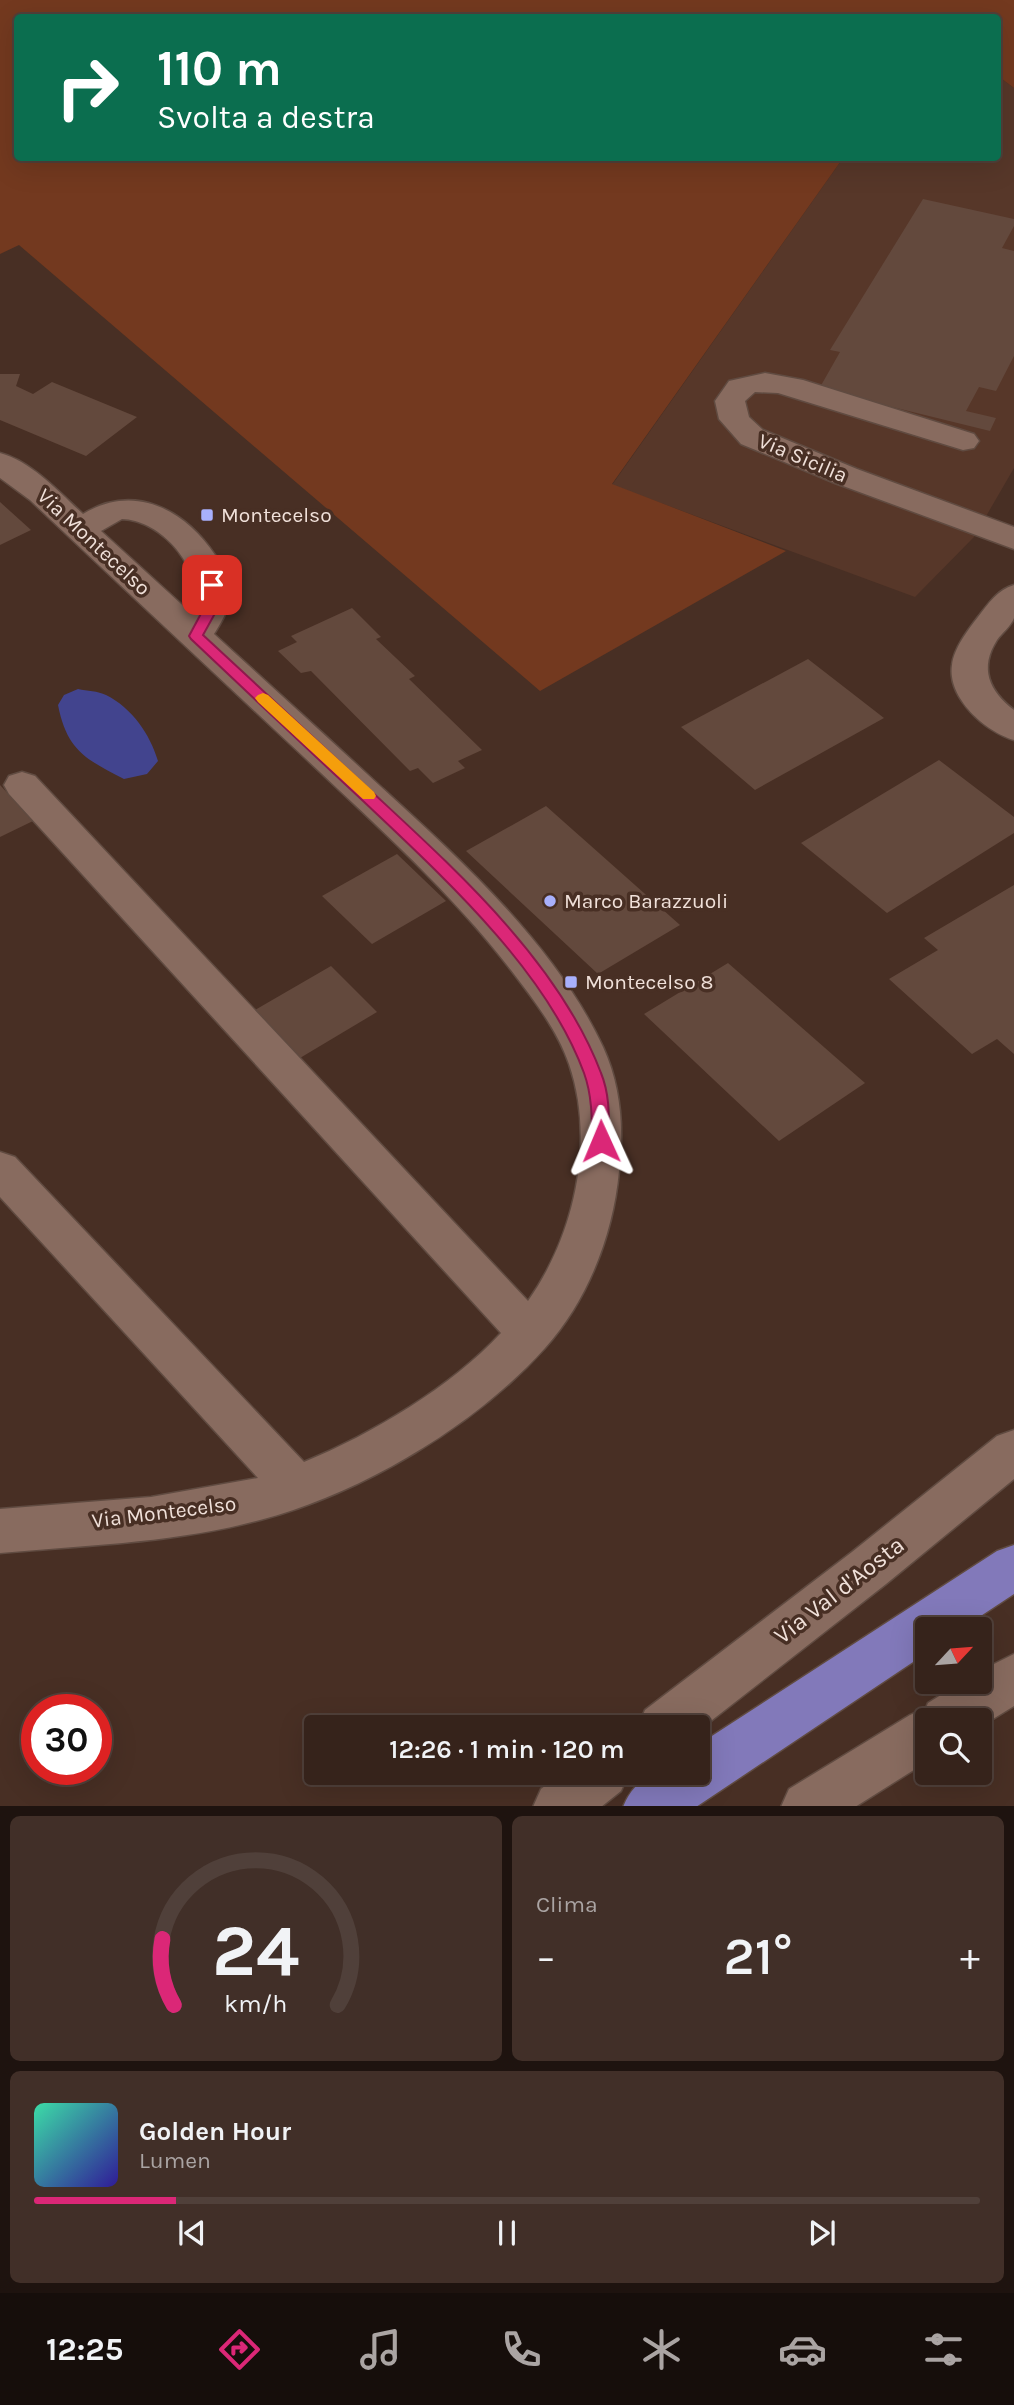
<!DOCTYPE html>
<html lang="it">
<head>
<meta charset="utf-8">
<style>
	:root { --surface:#36231b; --page:#412f28; --text:#f1f3f6; --muted:#aaa4a3; --line:#50403a; --accent:#db2777 }
	body { margin:0; font-family:Karla,sans-serif; background:var(--page); color:var(--text); height:100vh; display:flex; flex-direction:column; font-size:26px; white-space:nowrap }
	* { box-sizing:border-box; margin:0 }
	p { font-size:23px; color:var(--muted) }
	.icon { flex:none; width:38px; height:38px; fill:none; stroke:currentColor; stroke-width:2; stroke-linecap:round; stroke-linejoin:round }
	.map { position:relative; height:1806px; overflow:hidden }
	.details { display:flex; flex-direction:column; gap:10px; padding:10px; background:#1e130f; flex:1 }
	.details>* { flex:none }
	.hud { position:absolute; left:14px; top:14px; width:987px; height:147px; border-radius:7px; box-shadow:0 7px 28px #0002,0 0 0 2px var(--line); background:#0b6e4f; color:#fff; overflow:hidden }
	.needle { width:46px; rotate:64deg }
	.controls { position:absolute; left:915px; top:1617px; display:grid; gap:14px }
	.controls a { display:grid; place-items:center; width:77px; height:77px; border-radius:7px; background:var(--surface); box-shadow:0 7px 28px #0002,0 0 0 2px var(--line); font-size:35px }
	.speed { position:absolute; left:21px; top:1694px; display:flex; gap:14px; font-size:35px; font-weight:700; text-align:center }
	.speed>* { display:grid; place-content:center; width:91px; height:91px; border-radius:50%; background:var(--surface); box-shadow:0 7px 28px #0002,0 0 0 2px var(--line); line-height:1 }
	.speed .limit { border:10px solid #d22; background:#fff; color:#111 }
	.pin { position:absolute; display:grid; place-items:center; width:60px; height:60px; color:#fff; margin:-30px; border-radius:14px; box-shadow:0 4px 10px #0006 }
	.me { position:absolute; width:77px; margin:-38px; rotate:359deg; stroke-linejoin:round; filter:drop-shadow(0 0 5px #0008) }
	.turn { display:flex; align-items:center; gap:24px; height:147px; padding:0 28px; font-size:32px }
	.turn .icon { width:91px; height:91px; stroke-width:2.5 }
	.turn b { display:block; font-size:49px; line-height:60px }
	.big { font-size:52px; font-weight:600; line-height:1.1 }
	.details .widget { flex:1; display:flex; flex-direction:column; justify-content:center; gap:10px; min-width:0; padding:0 24px; border-radius:10px; background:var(--page) }
	.details .dial { align-items:center; gap:0 }
	.dial svg { height:182px; overflow:visible; fill:none; stroke:var(--line); stroke-width:7; stroke-linecap:round; text-anchor:middle }
	.dial text { fill:var(--text); stroke:none }
	.song { display:flex; align-items:center; gap:21px }
	.cover { width:84px; height:84px; border-radius:10px; background:linear-gradient(135deg,hsl(160 70% 55%),hsl(250 70% 35%)) }
	.played { height:7px; border-radius:4px; background:linear-gradient(90deg,var(--accent) 15%,var(--line) 15%) }
	.keys { display:flex; justify-content:space-around; direction:ltr }
	.heat { display:flex; justify-content:space-between; align-items:center; font-size:38px; direction:ltr }
	.details .tiles { flex:1; display:grid; gap:10px; grid-template-columns:1fr 1fr }
	.widget:last-child { grid-column:span 2 }
	.trip { position:absolute; left:304px; top:1715px; width:406px; height:70px; border-radius:7px; background:var(--surface); box-shadow:0 7px 28px #0002,0 0 0 2px var(--line); font-weight:600; line-height:70px; text-align:center }
	.tab-bar { display:flex; height:112px; justify-content:space-around; align-items:center; background:#160e0b; color:var(--muted) }
	.tab-bar .icon { width:49px; height:49px }
	.tab-bar .selected { color:var(--accent) }
	.tab-bar b { font-size:32px; color:var(--text) }
	.map>svg:first-child { display:block }
	.built { fill:#573729 }
	.green { fill:#73391f }
	.water { fill:#42448e }
	.building { fill:#63493d }
	.lines { fill:none; stroke-linecap:round; stroke-linejoin:round }
	.minor-casing { stroke:#604b41; stroke-width:3 }
	.major-casing { stroke:#604b41; stroke-width:3 }
	.minor { fill:#886b5f; fill-rule:evenodd }
	.major { fill:#8279ba; fill-rule:evenodd }
	.route { fill:#db2777; stroke:#8e194d; stroke-width:2 }
	.slow { fill:#f59e0b }
	.poi-dot { fill:#a8b0fc; stroke:#482f24; stroke-width:2.5 }
	.labels { text-anchor:middle; dominant-baseline:central; stroke-width:7; stroke-linejoin:round; paint-order:stroke }
	.street-label { font-size:21px; fill:#f0e0d9; stroke:#482f24 }
	.poi-label { font-size:21px; fill:#f0e0d9; stroke:#482f24; text-anchor:start }
	.near-street-label { font-size:24px; fill:#f0e0d9; stroke:#482f24 }
</style>
</head>
<body>
<div class="map">
<svg width="1014" height="1807" viewBox="0 0 1014 1807">
	<rect width="100%" height="100%" fill="#482f24"/>
	<path class="built" d="M 998,76 L 1014,88 L 1014,468 L 974,537 L 915,597 L 612,485 L 843,158 L 998,158 Z"/>
	<path class="green" d="M 0,0 L 1014,0 L 1014,88 L 998,76 L 998,18 L 18,18 L 18,158 L 843,158 L 612,484 L 786,551 L 540,691 L 19,245 L 0,254 Z"/>
	<path class="water" d="M 78,689 C 87,691 98,691 106,695 C 132,708 150,734 158,761 L 147,774 L 124,779 C 85,759 67,750 58,705 L 64,695 Z"/>
	<g class="building">
		<path d="M 923,199 L 1014,219 L 1014,226 L 1002,248 L 1014,251 L 1014,356 L 996,391 L 979,387 L 966,411 L 996,418 L 990,431 L 819,389 L 840,352 L 830,350 Z"/>
		<path d="M 0,374 L 20,374 L 16,386 L 33,394 L 52,382 L 137,417 L 86,456 L 0,420 Z"/>
		<path d="M 0,502 L 31,530 L 0,545 Z"/>
		<path d="M 352,608 L 381,637 L 376,639 L 415,676 L 409,679 L 482,750 L 458,761 L 465,768 L 433,783 L 418,768 L 410,771 L 311,671 L 301,673 L 278,651 L 297,642 L 291,636 Z"/>
		<path d="M 808,659 L 884,718 L 755,790 L 681,727 Z"/>
		<path d="M 939,760 L 1014,817 L 1014,833 L 887,913 L 801,843 Z"/>
		<path d="M 0,785 L 33,821 L 0,837 Z"/>
		<path d="M 546,806 L 680,925 L 598,974 L 466,851 Z"/>
		<path d="M 397,854 L 446,901 L 372,944 L 322,896 Z"/>
		<path d="M 1014,885 L 1014,1054 L 997,1039 L 972,1054 L 889,979 L 938,950 L 924,938 Z"/>
		<path d="M 728,963 L 865,1083 L 779,1141 L 644,1014 Z"/>
		<path d="M 331,966 L 377,1012 L 300,1058 L 255,1010 Z"/>
	</g>
	<g class="lines">
		<defs>
			<g id="minor">
				<path d="M 765,373 L 803,380 L 974,434 L 979,441 L 974,448 L 963,450 L 778,393 L 755,392 L 745,401 L 749,417 L 763,430 L 857,469 L 1014,527 L 1014,549 L 835,483 L 741,444 L 719,419 L 715,401 L 729,381 Z"/>
				<path d="M 0,453 C 31,461 59,492 83,514 C 134,483 184,509 215,555 C 223,569 232,584 229,600 C 228,612 220,624 214,634 C 270,685 325,735 380,786 C 461,860 556,946 603,1047 C 621,1086 624,1129 619,1171 C 613,1235 588,1300 545,1348 C 475,1426 362,1493 260,1520 C 175,1543 87,1545 0,1553 L 0,1509 L 151,1497 L 258,1478 L 0,1197 L 0,1152 L 15,1157 L 304,1462 C 372,1434 451,1387 501,1333 L 9,794 L 4,785 L 9,776 L 22,772 L 35,776 L 528,1301 C 574,1236 596,1142 569,1064 C 557,1029 533,999 511,970 C 450,891 376,825 304,757 C 213,672 121,586 30,500 L 0,478 ZM 122,519 C 163,520 208,573 191,613 L 101,531 Z"/>
				<path d="M 1014,585 C 1014,594 1014,610 1014,618 C 1011,626 1002,633 997,640 C 979,668 989,691 1014,710 L 1014,740 C 986,732 947,698 952,665 C 954,648 968,630 978,617 C 989,603 997,590 1014,585 Z"/>
				<path d="M 1014,1430 L 1014,1479 L 886,1584 L 698,1731 L 698,1727 L 638,1727 L 645,1710 L 852,1552 L 997,1436 Z"/>
				<path d="M 1014,1654 L 1014,1706 L 980,1727 L 980,1720 L 928,1720 L 928,1761 L 855,1807 L 781,1807 L 789,1789 L 910,1715 L 926,1708 L 928,1703 L 962,1682 L 980,1682 L 980,1671 Z"/>
				<path d="M 562,1773 L 629,1773 L 621,1791 L 601,1807 L 533,1807 L 541,1789 Z"/>
			</g>
			<path id="major" d="M 1014,1545 L 1014,1594 L 961,1629 L 928,1629 L 928,1652 L 696,1807 L 623,1807 C 639,1769 663,1773 698,1773 L 698,1745 L 997,1551 Z"/>
		</defs>
		<use href="#minor" class="minor-casing"/>
		<use href="#major" class="major-casing"/>
		<use href="#minor" class="minor"/>
		<use href="#major" class="major"/>
	</g>
	<path class="route" d="M 212,581 L 219,585 L 218,608 L 203,635 C 259,687 315,739 371,791 C 456,870 559,962 601,1073 C 610,1095 609,1118 609,1141 L 607,1146 L 594,1146 L 592,1141 C 592,1118 592,1095 584,1073 C 546,969 440,874 361,799 C 304,746 248,693 191,639 L 189,636 L 204,608 L 205,585 Z"/>
	<path class="slow" d="M 263,693 L 268,695 L 374,792 L 376,796 L 374,799 L 363,799 L 258,702 L 255,698 L 258,695 Z"/>
	<g class="poi-dot">
		<rect x="200" y="508" width="14" height="14" rx="3.5"/>
		<circle cx="550" cy="901" r="7"/>
		<rect x="564" y="975" width="14" height="14" rx="3.5"/>
	</g>
	<g class="labels">
		<g class="street-label">
			<text transform="translate(803 458) rotate(23)">Via Sicilia</text>
			<text transform="translate(94 542) rotate(43)">Via Montecelso</text>
			<text transform="translate(164 1512) rotate(-7)">Via Montecelso</text>
		</g>
		<g class="poi-label">
			<text x="221" y="515">Montecelso</text>
			<text x="564" y="901">Marco Barazzuoli</text>
			<text x="585" y="982">Montecelso 8</text>
		</g>
		<g class="near-street-label">
			<text transform="translate(839 1590) rotate(-38)">Via Val d'Aosta</text>
		</g>
	</g>
</svg>
<div class="controls">
<a><svg class="needle" viewBox="-14 -14 28 28"><path d="M0-13l5 13h-10z" fill="#e53935"/><path d="M0 13l5-13h-10z" fill="#aaa4a3"/></svg></a>
<a><svg class="icon" aria-label="search" viewBox="0 0 24 24"><circle cx="10" cy="10" r="6"/><path d="M15 15l6 6"/></svg></a>
</div>
<div class="speed"><div class="limit">30</div></div>
<div class="pin" style="left:212px;top:585px;background:#d93025"><svg class="icon" aria-label="arrive" viewBox="0 0 24 24"><path d="M6 21V4h12l-3 4 3 4H6"/></svg></div>
<svg class="me" style="left:601px;top:1141px" viewBox="-20 -20 40 40"><path d="M0-17L14 15 0 8-14 15z" fill="#db2777" stroke="#fff" stroke-width="4"/></svg>
<div class="trip">12:26 · 1 min · 120 m</div>
<div class="hud">
<div class="turn"><svg class="icon" aria-label="right" viewBox="0 0 24 24"><path d="M7 20v-9h11M14 6l5 5-5 5"/></svg><div><b>110 m</b>Svolta a destra</div></div>
</div>
</div>
<section class="details">
<div class="tiles">
<div class="widget dial"><svg viewBox="0 0 100 80">
<path d="M14 69A42 42 0 1 1 86 69"/>
<path d="M14 69A42 42 0 0 1 9 40" stroke="#db2777"/>
<text x="50" y="56" font-size="32" font-weight="700">24</text>
<text x="50" y="72" font-size="11">km/h</text>
</svg></div>
<div class="widget"><p>Clima</p>
<div class="heat"><a>−</a><b class="big">21°</b><a>+</a></div>
</div>
<div class="widget">
<div class="song"><i class="cover"></i><div><b>Golden Hour</b><p>Lumen</p></div></div>
<div class="played"></div>
<div class="keys"><svg class="icon" aria-label="previous" viewBox="0 0 24 24"><path d="M18 5L8 12l10 7zM5 5v14"/></svg><svg class="icon" aria-label="pause" viewBox="0 0 24 24"><path d="M8 5v14M16 5v14"/></svg><svg class="icon" aria-label="next" viewBox="0 0 24 24"><path d="M6 5l10 7-10 7zM19 5v14"/></svg></div>
</div>
</div>
</section>
<nav class="tab-bar">
<b>12:25</b>
<svg class="icon selected" aria-label="directions" viewBox="0 0 24 24"><path d="M12 3l9 9-9 9-9-9zM9 14v-3h6M13 9l2 2-2 2"/></svg>
<svg class="icon" aria-label="music" viewBox="0 0 24 24"><path d="M9 18V5l10-2v13"/><circle cx="6" cy="18" r="3"/><circle cx="16" cy="16" r="3"/></svg>
<svg class="icon" aria-label="phone" viewBox="0 0 24 24"><path d="M5 4h4l2 5-3 2q2 4 5 5l2-3 5 2v4C11 20 4 13 5 4z"/></svg>
<svg class="icon" aria-label="climate" viewBox="0 0 24 24"><path d="M12 3v18M4 7l16 10M4 17L20 7"/></svg>
<svg class="icon" aria-label="car" viewBox="0 0 24 24"><path d="M5 17H2v-5l4-1 3-4h7l3 4 3 1v5h-3M9 17h6M6 11h13"/><circle cx="7" cy="17" r="2"/><circle cx="17" cy="17" r="2"/></svg>
<svg class="icon" aria-label="filters" viewBox="0 0 24 24"><path d="M4 7h16M4 17h16"/><circle cx="9" cy="7" r="2"/><circle cx="15" cy="17" r="2"/></svg>
</nav>
</body>
</html>
